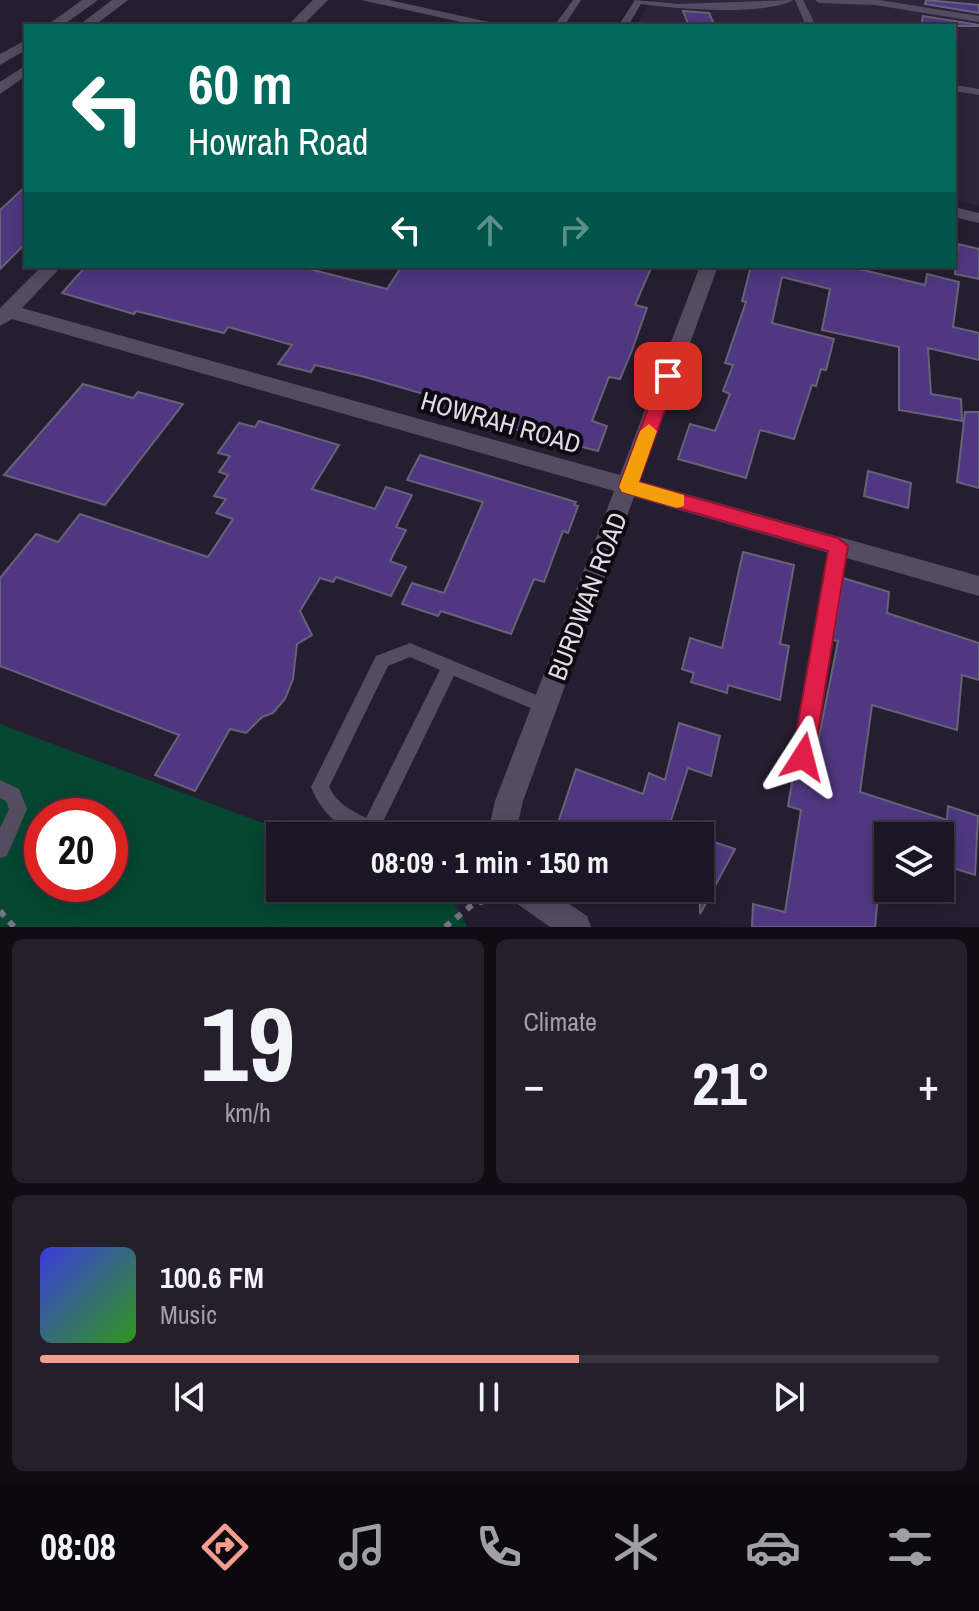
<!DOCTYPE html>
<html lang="en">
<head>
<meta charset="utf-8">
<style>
	:root { --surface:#1c1624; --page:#251f2c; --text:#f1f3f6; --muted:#a09fa6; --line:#3a3541; --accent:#f59d8f }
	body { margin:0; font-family:"Archivo Narrow",sans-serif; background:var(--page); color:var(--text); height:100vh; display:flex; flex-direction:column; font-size:30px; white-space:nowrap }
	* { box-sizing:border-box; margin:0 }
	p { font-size:26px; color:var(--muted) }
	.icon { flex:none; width:44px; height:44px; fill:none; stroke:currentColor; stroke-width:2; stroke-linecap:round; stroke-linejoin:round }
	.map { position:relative; height:927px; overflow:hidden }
	.side { display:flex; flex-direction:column; gap:12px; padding:12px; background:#0f0c14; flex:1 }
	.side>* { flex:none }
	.top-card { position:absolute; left:24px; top:24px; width:932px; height:244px; border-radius:0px; box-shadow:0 4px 20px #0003,0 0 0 2px var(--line); background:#00695c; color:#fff; overflow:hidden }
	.fabs { position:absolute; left:874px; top:822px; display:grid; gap:16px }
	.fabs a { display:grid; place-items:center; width:80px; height:80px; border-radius:0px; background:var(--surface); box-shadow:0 4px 20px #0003,0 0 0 2px var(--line); font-size:40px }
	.speed { position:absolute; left:24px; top:798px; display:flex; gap:16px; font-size:40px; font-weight:700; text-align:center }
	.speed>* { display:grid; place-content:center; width:104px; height:104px; border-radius:50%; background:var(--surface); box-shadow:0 4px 20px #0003,0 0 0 2px var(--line); line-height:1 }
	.speed .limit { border:12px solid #d22; background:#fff; color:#111 }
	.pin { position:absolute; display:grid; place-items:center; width:68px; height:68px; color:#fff; margin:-34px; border-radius:16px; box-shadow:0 4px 12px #0006 }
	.me { position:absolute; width:88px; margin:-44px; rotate:9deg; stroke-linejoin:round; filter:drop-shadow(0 0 6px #0008) }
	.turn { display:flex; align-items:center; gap:28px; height:168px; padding:0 32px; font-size:36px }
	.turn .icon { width:104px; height:104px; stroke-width:2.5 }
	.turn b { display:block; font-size:56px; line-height:68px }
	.lanes { display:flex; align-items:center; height:76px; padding:0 32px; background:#0003; justify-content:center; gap:40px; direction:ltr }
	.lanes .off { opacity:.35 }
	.big { font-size:60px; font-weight:700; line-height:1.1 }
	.side .widget { flex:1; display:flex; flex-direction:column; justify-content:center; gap:12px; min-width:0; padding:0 28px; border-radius:12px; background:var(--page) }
	.side .dial { align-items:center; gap:0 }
	.dial b { font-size:104px; line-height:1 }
	.song { display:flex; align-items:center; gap:24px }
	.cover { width:96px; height:96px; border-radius:12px; background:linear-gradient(135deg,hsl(240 70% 55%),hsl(110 70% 35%)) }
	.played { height:8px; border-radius:4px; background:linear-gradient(90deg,var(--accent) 60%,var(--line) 60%) }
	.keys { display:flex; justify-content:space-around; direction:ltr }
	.heat { display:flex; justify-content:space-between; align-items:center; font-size:44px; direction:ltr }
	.side .tiles { flex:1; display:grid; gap:12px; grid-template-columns:1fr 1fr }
	.widget:last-child { grid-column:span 2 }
	.trip { position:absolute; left:266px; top:822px; width:448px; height:80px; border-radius:0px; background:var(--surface); box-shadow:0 4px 20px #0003,0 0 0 2px var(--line); font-weight:700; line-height:80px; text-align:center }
	.menu { display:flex; height:128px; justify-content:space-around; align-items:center; background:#0b090e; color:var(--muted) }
	.menu .icon { width:56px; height:56px }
	.menu .selected { color:var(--accent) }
	.menu b { font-size:36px; color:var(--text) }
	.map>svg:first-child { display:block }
	.built { fill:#2e243c }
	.green { fill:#054731; fill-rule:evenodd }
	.building { fill:#4f3881; stroke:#676278; stroke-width:2 }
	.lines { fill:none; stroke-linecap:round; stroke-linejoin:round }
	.path { stroke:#777281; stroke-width:6; stroke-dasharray:7 7; stroke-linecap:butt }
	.service { fill:#544c60; fill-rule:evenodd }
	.minor { fill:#544c60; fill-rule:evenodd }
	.tertiary { fill:#544c60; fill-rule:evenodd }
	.route { fill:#e11d48; stroke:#92132f; stroke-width:2 }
	.slow { fill:#f59e0b }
	.labels { text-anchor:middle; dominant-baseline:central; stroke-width:8; stroke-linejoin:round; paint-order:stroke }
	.street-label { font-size:26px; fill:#dfdbe7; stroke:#0d0a12 }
</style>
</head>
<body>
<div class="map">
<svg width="979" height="927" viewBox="0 0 979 927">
	<rect width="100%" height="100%" fill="#251e30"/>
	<path class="built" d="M 651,0 L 979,0 L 979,206 L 954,200 L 954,26 L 636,26 Z"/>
	<path class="green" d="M 0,724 L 297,836 L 280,836 L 280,888 L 433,888 L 450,895 L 467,927 L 0,927 ZM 42,816 L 110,816 L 110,884 L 42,884 Z"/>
	<g class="building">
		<path d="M 926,0 L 979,5 L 979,13 L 925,4 Z"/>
		<path d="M 683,11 L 709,13 L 715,26 L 689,26 Z"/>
		<path d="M 923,16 L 979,25 L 979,26 L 921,26 Z"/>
		<path d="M 26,186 L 25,244 L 0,269 L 0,210 Z"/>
		<path d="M 958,244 L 979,249 L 979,279 L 955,274 Z"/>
		<path d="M 86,266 L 298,266 L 387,289 L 402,266 L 652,266 L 635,305 L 647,308 L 631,353 L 620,379 L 609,377 L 592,421 L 607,426 L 598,451 L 461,415 L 437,406 L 441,399 L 365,377 L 315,365 L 311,372 L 278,364 L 292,345 L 228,327 L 224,333 L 136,311 L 134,314 L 62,293 Z"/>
		<path d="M 751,266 L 847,266 L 925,285 L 927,274 L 959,282 L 953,327 L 979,333 L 979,360 L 928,348 L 931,394 L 961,399 L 962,421 L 899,410 L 899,347 L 822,330 L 830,289 L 782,277 L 772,323 L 834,339 L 826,370 L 821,369 L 816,386 L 812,385 L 794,439 L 760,430 L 746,478 L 678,459 L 690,424 L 715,431 L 730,394 L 723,391 L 733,365 L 725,363 L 746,302 L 742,301 Z"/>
		<path d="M 83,384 L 133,398 L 138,392 L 183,404 L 105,505 L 4,475 Z"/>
		<path d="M 965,412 L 979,412 L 979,488 L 957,482 Z"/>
		<path d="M 259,421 L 339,445 L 312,489 L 375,509 L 386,487 L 412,495 L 396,527 L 406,530 L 390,561 L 406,567 L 391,596 L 336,577 L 333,582 L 320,578 L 300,611 L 312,635 L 297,644 L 293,679 L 285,699 L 273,713 L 262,717 L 246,733 L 230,729 L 195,791 L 155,775 L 179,735 L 0,666 L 0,578 L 36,534 L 58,542 L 80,514 L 208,557 L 233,519 L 216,513 L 226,499 L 214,496 L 228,475 L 219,472 L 230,456 L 218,453 L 239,423 L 255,427 Z"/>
		<path d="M 420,455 L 576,502 L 574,505 L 578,506 L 568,533 L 563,531 L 544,582 L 534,579 L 511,634 L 441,611 L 438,616 L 402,604 L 412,583 L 444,593 L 483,502 L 407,480 Z"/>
		<path d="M 868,471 L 911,483 L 908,508 L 864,496 Z"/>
		<path d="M 743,552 L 794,565 L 780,644 L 789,646 L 780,700 L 728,685 L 727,693 L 691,682 L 694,673 L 682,669 L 690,638 L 722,648 Z"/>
		<path d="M 843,578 L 889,592 L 887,613 L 979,643 L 979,680 L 962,675 L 957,730 L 872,705 L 860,792 L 947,820 L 948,806 L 978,816 L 975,875 L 940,864 L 940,836 L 888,836 L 888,846 L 883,845 L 875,927 L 752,927 L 753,904 L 785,912 L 801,810 L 788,806 L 795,765 L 809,768 L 815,757 L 838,641 L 833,640 Z"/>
		<path d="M 679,723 L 720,736 L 711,776 L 688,768 L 666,836 L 557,836 L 559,830 L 556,829 L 576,769 L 643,794 L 649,773 L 665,780 Z"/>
		<path d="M 700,837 L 735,849 L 700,914 Z"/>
	</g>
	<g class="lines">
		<g class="path">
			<path d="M 0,911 L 14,927"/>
			<path d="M 445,927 L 472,905 L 495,897"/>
		</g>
		<g class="service">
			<path d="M 573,0 L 581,0 L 564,26 L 554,26 Z"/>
			<path d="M 635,0 L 679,4 L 793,0 C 766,16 674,9 641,4 L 628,26 L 618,26 Z"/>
			<path d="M 795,0 L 803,0 L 816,26 L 806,26 Z"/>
			<path d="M 815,0 L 879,0 L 979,16 L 979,22 L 875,5 L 819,3 Z"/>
			<path d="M 954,85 L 979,89 L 979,95 L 954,91 Z"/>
			<path d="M 838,540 L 843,542 L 845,546 L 812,757 L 809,763 L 803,765 L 797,763 L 794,757 L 831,546 L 833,542 Z"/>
			<path d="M 410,643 L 551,701 L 553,706 L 551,711 L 545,714 L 454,676 L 382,824 L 396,830 L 399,836 C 389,836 377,838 367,836 C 340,831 320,811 311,787 L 376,656 ZM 410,657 L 440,670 L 366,818 C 350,810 337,803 329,787 L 388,666 Z"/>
			<path d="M 0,780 L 19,789 L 27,809 L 7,856 L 0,858 L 0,828 L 9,809 L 6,801 L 0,798 Z"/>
		</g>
		<g class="minor">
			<path d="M 313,0 L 328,0 L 302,26 L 287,26 Z"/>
			<path d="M 361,0 L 389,0 L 507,26 L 479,26 Z"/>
			<path d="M 954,207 L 979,213 L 979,223 L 954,217 Z"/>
			<path d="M 42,266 L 62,266 L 22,308 L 620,475 L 700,266 L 718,266 L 640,481 L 979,576 L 979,596 L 634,497 L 523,801 L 515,836 L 487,836 L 495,801 L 614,491 L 12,319 L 0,326 L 0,308 Z"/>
			<path d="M 504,888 L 545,888 L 587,916 L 591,927 L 550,927 L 509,898 Z"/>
		</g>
		<g class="tertiary">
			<path d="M 82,0 L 98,0 L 62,26 L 46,26 Z"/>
			<path d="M 112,0 L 128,0 L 94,26 L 78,26 Z"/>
			<path d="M 26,40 L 26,50 L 0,65 L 0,54 Z"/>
			<path d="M 26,65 L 26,76 L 0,94 L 0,82 Z"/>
		</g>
	</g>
	<path class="route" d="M 668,370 L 677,376 L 639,482 L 838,538 L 848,546 L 814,757 L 811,765 L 803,768 L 795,765 L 792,757 L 828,551 L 622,492 L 619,487 L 660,376 Z"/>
	<path class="slow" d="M 649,424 L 657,431 L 639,482 L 684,495 L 684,506 L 677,508 L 622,492 L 619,487 L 640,431 Z"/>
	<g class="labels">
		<g class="street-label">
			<text transform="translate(501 422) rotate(16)">HOWRAH ROAD</text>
			<text transform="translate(587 596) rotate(-69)">BURDWAN ROAD</text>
		</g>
	</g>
</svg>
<div class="fabs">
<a><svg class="icon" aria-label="layers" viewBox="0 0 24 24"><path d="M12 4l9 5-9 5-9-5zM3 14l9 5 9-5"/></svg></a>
</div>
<div class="speed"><div class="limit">20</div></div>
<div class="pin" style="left:668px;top:376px;background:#d93025"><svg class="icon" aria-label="arrive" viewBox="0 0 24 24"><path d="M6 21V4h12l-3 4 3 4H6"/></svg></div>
<svg class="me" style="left:803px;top:757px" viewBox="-20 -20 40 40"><path d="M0-17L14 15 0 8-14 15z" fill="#e11d48" stroke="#fff" stroke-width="4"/></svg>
<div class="trip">08:09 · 1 min · 150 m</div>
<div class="top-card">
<div class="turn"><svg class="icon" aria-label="left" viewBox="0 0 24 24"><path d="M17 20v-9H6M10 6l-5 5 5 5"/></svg><div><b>60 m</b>Howrah Road</div></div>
<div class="lanes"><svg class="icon" aria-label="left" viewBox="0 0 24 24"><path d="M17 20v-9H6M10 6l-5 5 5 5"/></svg><svg class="icon off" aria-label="ahead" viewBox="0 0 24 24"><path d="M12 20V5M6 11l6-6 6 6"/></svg><svg class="icon off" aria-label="right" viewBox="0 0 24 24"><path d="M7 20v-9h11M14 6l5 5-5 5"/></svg></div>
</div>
</div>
<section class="side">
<div class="tiles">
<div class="widget dial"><b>19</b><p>km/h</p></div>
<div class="widget"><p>Climate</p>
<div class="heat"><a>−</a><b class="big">21°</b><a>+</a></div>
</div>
<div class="widget">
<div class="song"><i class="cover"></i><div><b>100.6 FM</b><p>Music</p></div></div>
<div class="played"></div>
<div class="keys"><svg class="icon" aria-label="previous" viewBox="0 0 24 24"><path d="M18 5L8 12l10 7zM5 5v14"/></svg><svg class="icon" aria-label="pause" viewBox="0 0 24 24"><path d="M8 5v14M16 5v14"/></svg><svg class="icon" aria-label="next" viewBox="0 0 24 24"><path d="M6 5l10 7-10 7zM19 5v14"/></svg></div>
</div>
</div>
</section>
<nav class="menu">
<b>08:08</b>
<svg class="icon selected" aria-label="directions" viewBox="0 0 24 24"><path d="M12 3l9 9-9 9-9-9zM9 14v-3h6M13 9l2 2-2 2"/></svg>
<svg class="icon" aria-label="music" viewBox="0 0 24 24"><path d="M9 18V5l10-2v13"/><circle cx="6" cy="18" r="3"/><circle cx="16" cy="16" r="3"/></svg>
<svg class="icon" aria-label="phone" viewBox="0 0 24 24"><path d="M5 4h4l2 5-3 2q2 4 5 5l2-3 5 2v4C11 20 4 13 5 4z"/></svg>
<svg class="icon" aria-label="climate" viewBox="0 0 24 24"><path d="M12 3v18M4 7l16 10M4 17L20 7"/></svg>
<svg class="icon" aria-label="car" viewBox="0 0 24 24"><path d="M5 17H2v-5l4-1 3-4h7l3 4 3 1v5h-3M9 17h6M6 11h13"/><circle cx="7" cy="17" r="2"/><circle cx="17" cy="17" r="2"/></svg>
<svg class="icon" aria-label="filters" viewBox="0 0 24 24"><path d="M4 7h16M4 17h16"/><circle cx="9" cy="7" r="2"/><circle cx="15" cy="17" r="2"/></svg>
</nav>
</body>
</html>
